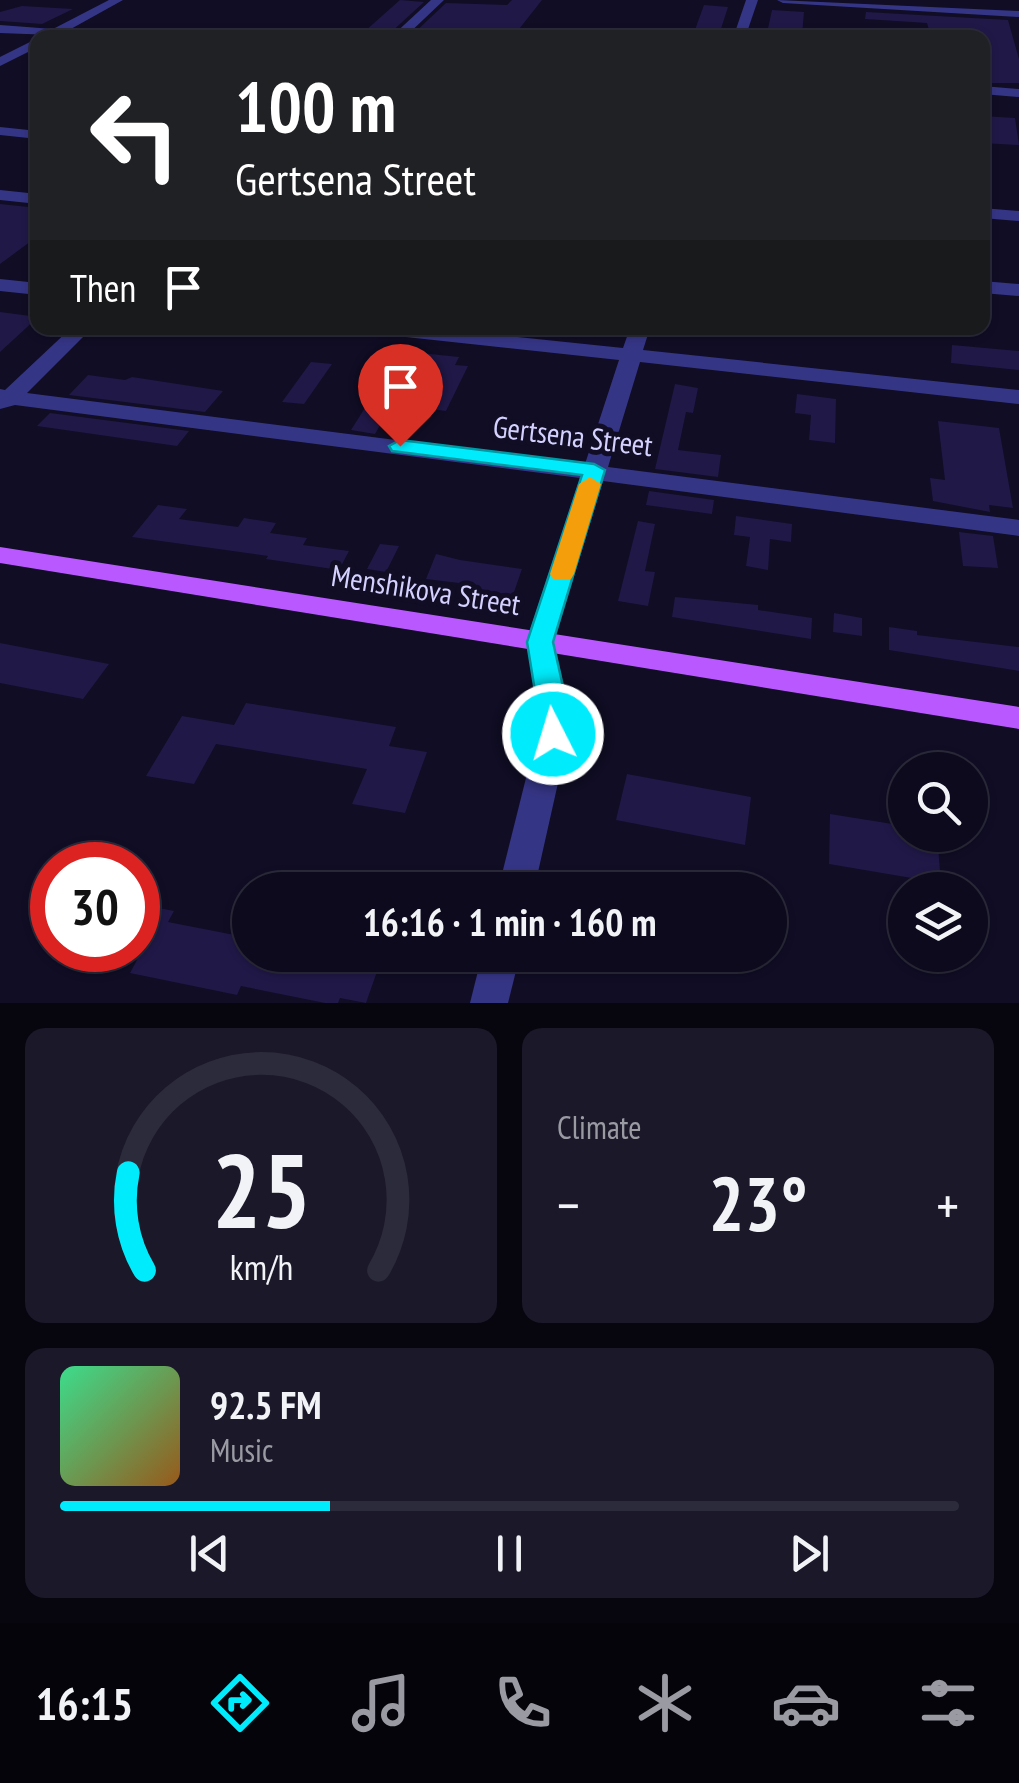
<!DOCTYPE html>
<html lang="en">
<head>
<meta charset="utf-8">
<style>
	:root { --surface:#0c0a1c; --page:#1a1829; --text:#f1f3f6; --muted:#9a9aa3; --line:#2c2b3b; --accent:#00ecfc }
	body { margin:0; font-family:"PT Sans Narrow",sans-serif; background:var(--page); color:var(--text); height:100vh; display:flex; flex-direction:column; font-size:38px; white-space:nowrap }
	* { box-sizing:border-box; margin:0 }
	p { font-size:32px; color:var(--muted) }
	.icon { flex:none; width:55px; height:55px; fill:none; stroke:currentColor; stroke-width:2; stroke-linecap:round; stroke-linejoin:round }
	.map { position:relative; height:1003px; overflow:hidden }
	.side { display:flex; flex-direction:column; gap:25px; padding:25px; background:#07060f; flex:1 }
	.side>* { flex:none }
	.guide { position:absolute; left:30px; top:30px; width:960px; height:305px; border-radius:20px; box-shadow:0 2px 8px #0004,0 0 0 2px var(--line); background:#202124; color:#fff; overflow:hidden }
	.fabs { position:absolute; left:888px; top:752px; display:grid; gap:20px }
	.fabs a { display:grid; place-items:center; width:100px; height:100px; border-radius:50%; background:var(--surface); box-shadow:0 2px 8px #0004,0 0 0 2px var(--line); font-size:50px }
	.speed { position:absolute; left:30px; top:842px; display:flex; gap:20px; font-size:50px; font-weight:700; text-align:center }
	.speed>* { display:grid; place-content:center; width:130px; height:130px; border-radius:50%; background:var(--surface); box-shadow:0 2px 8px #0004,0 0 0 2px var(--line); line-height:1 }
	.speed .limit { border:15px solid #d22; background:#fff; color:#111 }
	.pin { position:absolute; display:grid; place-items:center; width:85px; height:85px; color:#fff; margin:-102px -42px; border-radius:50% 50% 50% 0; rotate:-45deg; box-shadow:0 0 10px #0007 }
	.pin .icon { rotate:45deg }
	.me { position:absolute; width:110px; margin:-55px; rotate:355deg; stroke-linejoin:round; filter:drop-shadow(0 0 8px #0008) }
	.turn { display:flex; align-items:center; gap:35px; height:210px; padding:0 40px; font-size:45px }
	.turn .icon { width:130px; height:130px; stroke-width:2.5 }
	.turn b { display:block; font-size:70px; line-height:85px }
	.then { display:flex; align-items:center; height:95px; padding:0 40px; background:#0003; gap:20px; font-size:38px }
	.big { font-size:75px; font-weight:700; line-height:1.1 }
	.side .tile { flex:1; display:flex; flex-direction:column; justify-content:center; gap:15px; min-width:0; padding:0 35px; border-radius:20px; background:var(--page) }
	.side .dial { align-items:center; gap:0 }
	.dial svg { height:260px; overflow:visible; fill:none; stroke:var(--line); stroke-width:7; stroke-linecap:round; text-anchor:middle }
	.dial text { fill:var(--text); stroke:none }
	.song { display:flex; align-items:center; gap:30px }
	.cover { width:120px; height:120px; border-radius:15px; background:linear-gradient(135deg,hsl(150 70% 55%),hsl(30 70% 35%)) }
	.played { height:10px; border-radius:5px; background:linear-gradient(90deg,var(--accent) 30%,var(--line) 30%) }
	.keys { display:flex; justify-content:space-around; direction:ltr }
	.heat { display:flex; justify-content:space-between; align-items:center; font-size:55px; direction:ltr }
	.side .tiles { flex:1; display:grid; gap:25px; grid-template-columns:1fr 1fr }
	.tile:last-child { grid-column:span 2 }
	.trip { position:absolute; left:232px; top:872px; width:555px; height:100px; border-radius:50px; background:var(--surface); box-shadow:0 2px 8px #0004,0 0 0 2px var(--line); font-weight:700; line-height:100px; text-align:center }
	.tab-bar { display:flex; height:160px; justify-content:space-around; align-items:center; background:#05040b; color:var(--muted) }
	.tab-bar .icon { width:70px; height:70px }
	.tab-bar .current { color:var(--accent) }
	.tab-bar b { font-size:45px; color:var(--text) }
	.map>svg:first-child { display:block }
	.building { fill:#201847 }
	.lines { fill:none; stroke-linecap:round; stroke-linejoin:round }
	.minor { fill:#353586; fill-rule:evenodd }
	.major { fill:#ba58ff; fill-rule:evenodd }
	.route { fill:#00ecfc; stroke:#0099a4; stroke-width:2.5 }
	.slow { fill:#f59e0b }
	.labels { text-anchor:middle; dominant-baseline:central; stroke-width:10; stroke-linejoin:round; paint-order:stroke }
	.street-label { font-size:30px; fill:#d4d1ff; stroke:#100d25 }
</style>
</head>
<body>
<div class="map">
<svg width="1019" height="1003" viewBox="0 0 1019 1003">
	<rect width="100%" height="100%" fill="#100d25"/>
	<g class="building">
		<path d="M 400,0 L 424,2 L 389,34 L 364,32 Z"/>
		<path d="M 512,0 L 542,0 L 512,38 L 440,31 L 434,37 L 412,35 L 446,3 L 507,5 Z"/>
		<path d="M 704,5 L 728,7 L 718,38 L 692,38 Z"/>
		<path d="M 22,6 L 73,9 L 42,24 L 0,21 L 0,12 Z"/>
		<path d="M 772,10 L 804,12 L 802,35 L 767,33 Z"/>
		<path d="M 866,12 L 1008,20 L 1019,59 L 1019,83 L 989,83 L 982,77 L 982,37 L 974,33 L 929,30 L 927,23 L 865,19 Z"/>
		<path d="M 982,116 L 1015,118 L 1019,145 L 982,143 Z"/>
		<path d="M 0,204 L 38,208 L 38,236 L 0,264 Z"/>
		<path d="M 0,312 L 38,317 L 0,352 Z"/>
		<path d="M 952,345 L 1019,351 L 1019,370 L 951,363 Z"/>
		<path d="M 401,351 L 459,357 L 455,365 L 468,366 L 446,411 L 392,404 L 375,434 L 351,430 Z"/>
		<path d="M 311,362 L 332,364 L 304,404 L 282,402 Z"/>
		<path d="M 88,375 L 125,380 L 132,377 L 223,391 L 205,412 L 69,395 Z"/>
		<path d="M 675,384 L 698,388 L 693,413 L 686,412 L 678,450 L 721,455 L 718,477 L 655,469 Z"/>
		<path d="M 797,394 L 836,399 L 835,443 L 809,440 L 811,415 L 795,413 Z"/>
		<path d="M 50,413 L 189,431 L 177,446 L 37,426 Z"/>
		<path d="M 938,421 L 999,428 L 1013,508 L 989,505 L 990,512 L 933,501 L 930,478 L 945,480 Z"/>
		<path d="M 649,491 L 714,500 L 712,514 L 646,505 Z"/>
		<path d="M 158,505 L 187,509 L 179,519 L 238,527 L 244,518 L 276,523 L 270,533 L 307,538 L 303,545 L 349,551 L 339,570 L 266,559 L 268,556 L 132,537 Z"/>
		<path d="M 736,516 L 792,524 L 791,542 L 770,539 L 768,570 L 746,566 L 750,537 L 734,535 Z"/>
		<path d="M 638,521 L 655,524 L 645,571 L 655,572 L 648,606 L 618,601 Z"/>
		<path d="M 959,532 L 993,536 L 998,568 L 963,566 Z"/>
		<path d="M 380,544 L 399,546 L 386,572 L 367,569 Z"/>
		<path d="M 436,554 L 460,560 L 522,569 L 513,595 L 457,587 L 459,583 L 426,579 Z"/>
		<path d="M 675,597 L 758,605 L 758,610 L 812,618 L 811,639 L 672,617 Z"/>
		<path d="M 834,613 L 862,618 L 862,636 L 833,632 Z"/>
		<path d="M 889,627 L 917,631 L 917,635 L 1019,647 L 1019,671 L 889,650 Z"/>
		<path d="M 0,643 L 109,664 L 83,699 L 0,683 Z"/>
		<path d="M 246,703 L 396,727 L 389,746 L 427,752 L 405,813 L 352,804 L 367,769 L 216,744 L 194,784 L 146,776 L 182,716 L 234,725 Z"/>
		<path d="M 627,774 L 751,797 L 745,845 L 616,820 Z"/>
		<path d="M 830,814 L 905,826 L 905,835 L 937,835 L 941,883 L 829,864 Z"/>
		<path d="M 138,904 L 174,911 L 168,922 L 250,938 L 250,955 L 338,955 L 380,963 L 366,1003 L 340,998 L 338,1003 L 325,1003 L 241,986 L 237,995 L 130,973 L 138,958 Z"/>
	</g>
	<g class="lines">
		<g class="minor">
			<path d="M 109,0 L 123,0 L 69,30 L 132,38 L 0,33 L 0,25 L 53,29 Z"/>
			<path d="M 431,0 L 444,0 L 404,38 L 390,38 Z"/>
			<path d="M 746,0 L 758,0 L 745,38 L 733,38 Z"/>
			<path d="M 777,0 L 1019,11 L 1019,17 L 783,3 Z"/>
			<path d="M 38,38 L 38,47 L 0,66 L 0,57 Z"/>
			<path d="M 982,86 L 1019,89 L 1019,97 L 982,94 Z"/>
			<path d="M 0,127 L 38,131 L 38,139 L 0,135 Z"/>
			<path d="M 0,190 L 38,194 L 38,204 L 0,200 Z"/>
			<path d="M 982,208 L 1019,211 L 1019,221 L 982,218 Z"/>
			<path d="M 0,279 L 38,283 L 38,295 L 0,291 Z"/>
			<path d="M 982,281 L 1019,284 L 1019,296 L 982,293 Z"/>
			<path d="M 71,328 L 92,328 L 27,393 L 585,464 L 619,360 L 378,334 L 368,328 L 430,328 L 623,348 L 630,328 L 650,328 L 643,350 L 1019,390 L 1019,404 L 640,362 L 608,467 L 1019,520 L 1019,536 L 603,481 L 554,642 L 565,691 L 569,734 L 534,890 L 498,890 L 537,734 L 535,691 L 526,642 L 580,478 L 15,405 L 0,409 L 0,389 L 5,390 Z"/>
			<path d="M 482,955 L 520,955 L 508,1003 L 470,1003 Z"/>
		</g>
		<path class="major" d="M 0,547 L 1019,707 L 1019,729 L 0,563 Z"/>
	</g>
	<path class="route" d="M 400,440 L 594,464 L 605,470 L 553,642 L 564,691 L 567,734 L 563,741 L 553,745 L 543,741 L 527,642 L 582,475 L 392,451 L 389,446 Z"/>
	<path class="slow" d="M 590,477 L 601,484 L 574,574 L 571,579 L 553,579 L 550,574 L 579,484 Z"/>
	<g class="labels">
		<g class="street-label">
			<text transform="translate(573 435) rotate(7)">Gertsena Street</text>
			<text transform="translate(426 589) rotate(9)">Menshikova Street</text>
		</g>
	</g>
</svg>
<div class="fabs">
<a><svg class="icon" aria-label="search" viewBox="0 0 24 24"><circle cx="10" cy="10" r="6"/><path d="M15 15l6 6"/></svg></a>
<a><svg class="icon" aria-label="layers" viewBox="0 0 24 24"><path d="M12 4l9 5-9 5-9-5zM3 14l9 5 9-5"/></svg></a>
</div>
<div class="speed"><div class="limit">30</div></div>
<div class="pin" style="left:400px;top:446px;background:#d93025"><svg class="icon" aria-label="arrive" viewBox="0 0 24 24"><path d="M6 21V4h12l-3 4 3 4H6"/></svg></div>
<svg class="me" style="left:553px;top:734px" viewBox="-20 -20 40 40"><circle r="17" fill="#00ecfc" stroke="#fff" stroke-width="3"/><path d="M0-11L8 9 0 5-8 9z" fill="#fff"/></svg>
<div class="trip">16:16 · 1 min · 160 m</div>
<div class="guide">
<div class="turn"><svg class="icon" aria-label="left" viewBox="0 0 24 24"><path d="M17 20v-9H6M10 6l-5 5 5 5"/></svg><div><b>100 m</b>Gertsena Street</div></div>
<div class="then">Then<svg class="icon" aria-label="arrive" viewBox="0 0 24 24"><path d="M6 21V4h12l-3 4 3 4H6"/></svg></div>
</div>
</div>
<section class="side">
<div class="tiles">
<div class="tile dial"><svg viewBox="0 0 100 80">
<path d="M14 69A42 42 0 1 1 86 69"/>
<path d="M14 69A42 42 0 0 1 9 39" stroke="#00ecfc"/>
<text x="50" y="56" font-size="32" font-weight="700">25</text>
<text x="50" y="72" font-size="11">km/h</text>
</svg></div>
<div class="tile"><p>Climate</p>
<div class="heat"><a>−</a><b class="big">23°</b><a>+</a></div>
</div>
<div class="tile">
<div class="song"><i class="cover"></i><div><b>92.5 FM</b><p>Music</p></div></div>
<div class="played"></div>
<div class="keys"><svg class="icon" aria-label="previous" viewBox="0 0 24 24"><path d="M18 5L8 12l10 7zM5 5v14"/></svg><svg class="icon" aria-label="pause" viewBox="0 0 24 24"><path d="M8 5v14M16 5v14"/></svg><svg class="icon" aria-label="next" viewBox="0 0 24 24"><path d="M6 5l10 7-10 7zM19 5v14"/></svg></div>
</div>
</div>
</section>
<nav class="tab-bar">
<b>16:15</b>
<svg class="icon current" aria-label="directions" viewBox="0 0 24 24"><path d="M12 3l9 9-9 9-9-9zM9 14v-3h6M13 9l2 2-2 2"/></svg>
<svg class="icon" aria-label="music" viewBox="0 0 24 24"><path d="M9 18V5l10-2v13"/><circle cx="6" cy="18" r="3"/><circle cx="16" cy="16" r="3"/></svg>
<svg class="icon" aria-label="phone" viewBox="0 0 24 24"><path d="M5 4h4l2 5-3 2q2 4 5 5l2-3 5 2v4C11 20 4 13 5 4z"/></svg>
<svg class="icon" aria-label="climate" viewBox="0 0 24 24"><path d="M12 3v18M4 7l16 10M4 17L20 7"/></svg>
<svg class="icon" aria-label="car" viewBox="0 0 24 24"><path d="M5 17H2v-5l4-1 3-4h7l3 4 3 1v5h-3M9 17h6M6 11h13"/><circle cx="7" cy="17" r="2"/><circle cx="17" cy="17" r="2"/></svg>
<svg class="icon" aria-label="filters" viewBox="0 0 24 24"><path d="M4 7h16M4 17h16"/><circle cx="9" cy="7" r="2"/><circle cx="15" cy="17" r="2"/></svg>
</nav>
</body>
</html>
